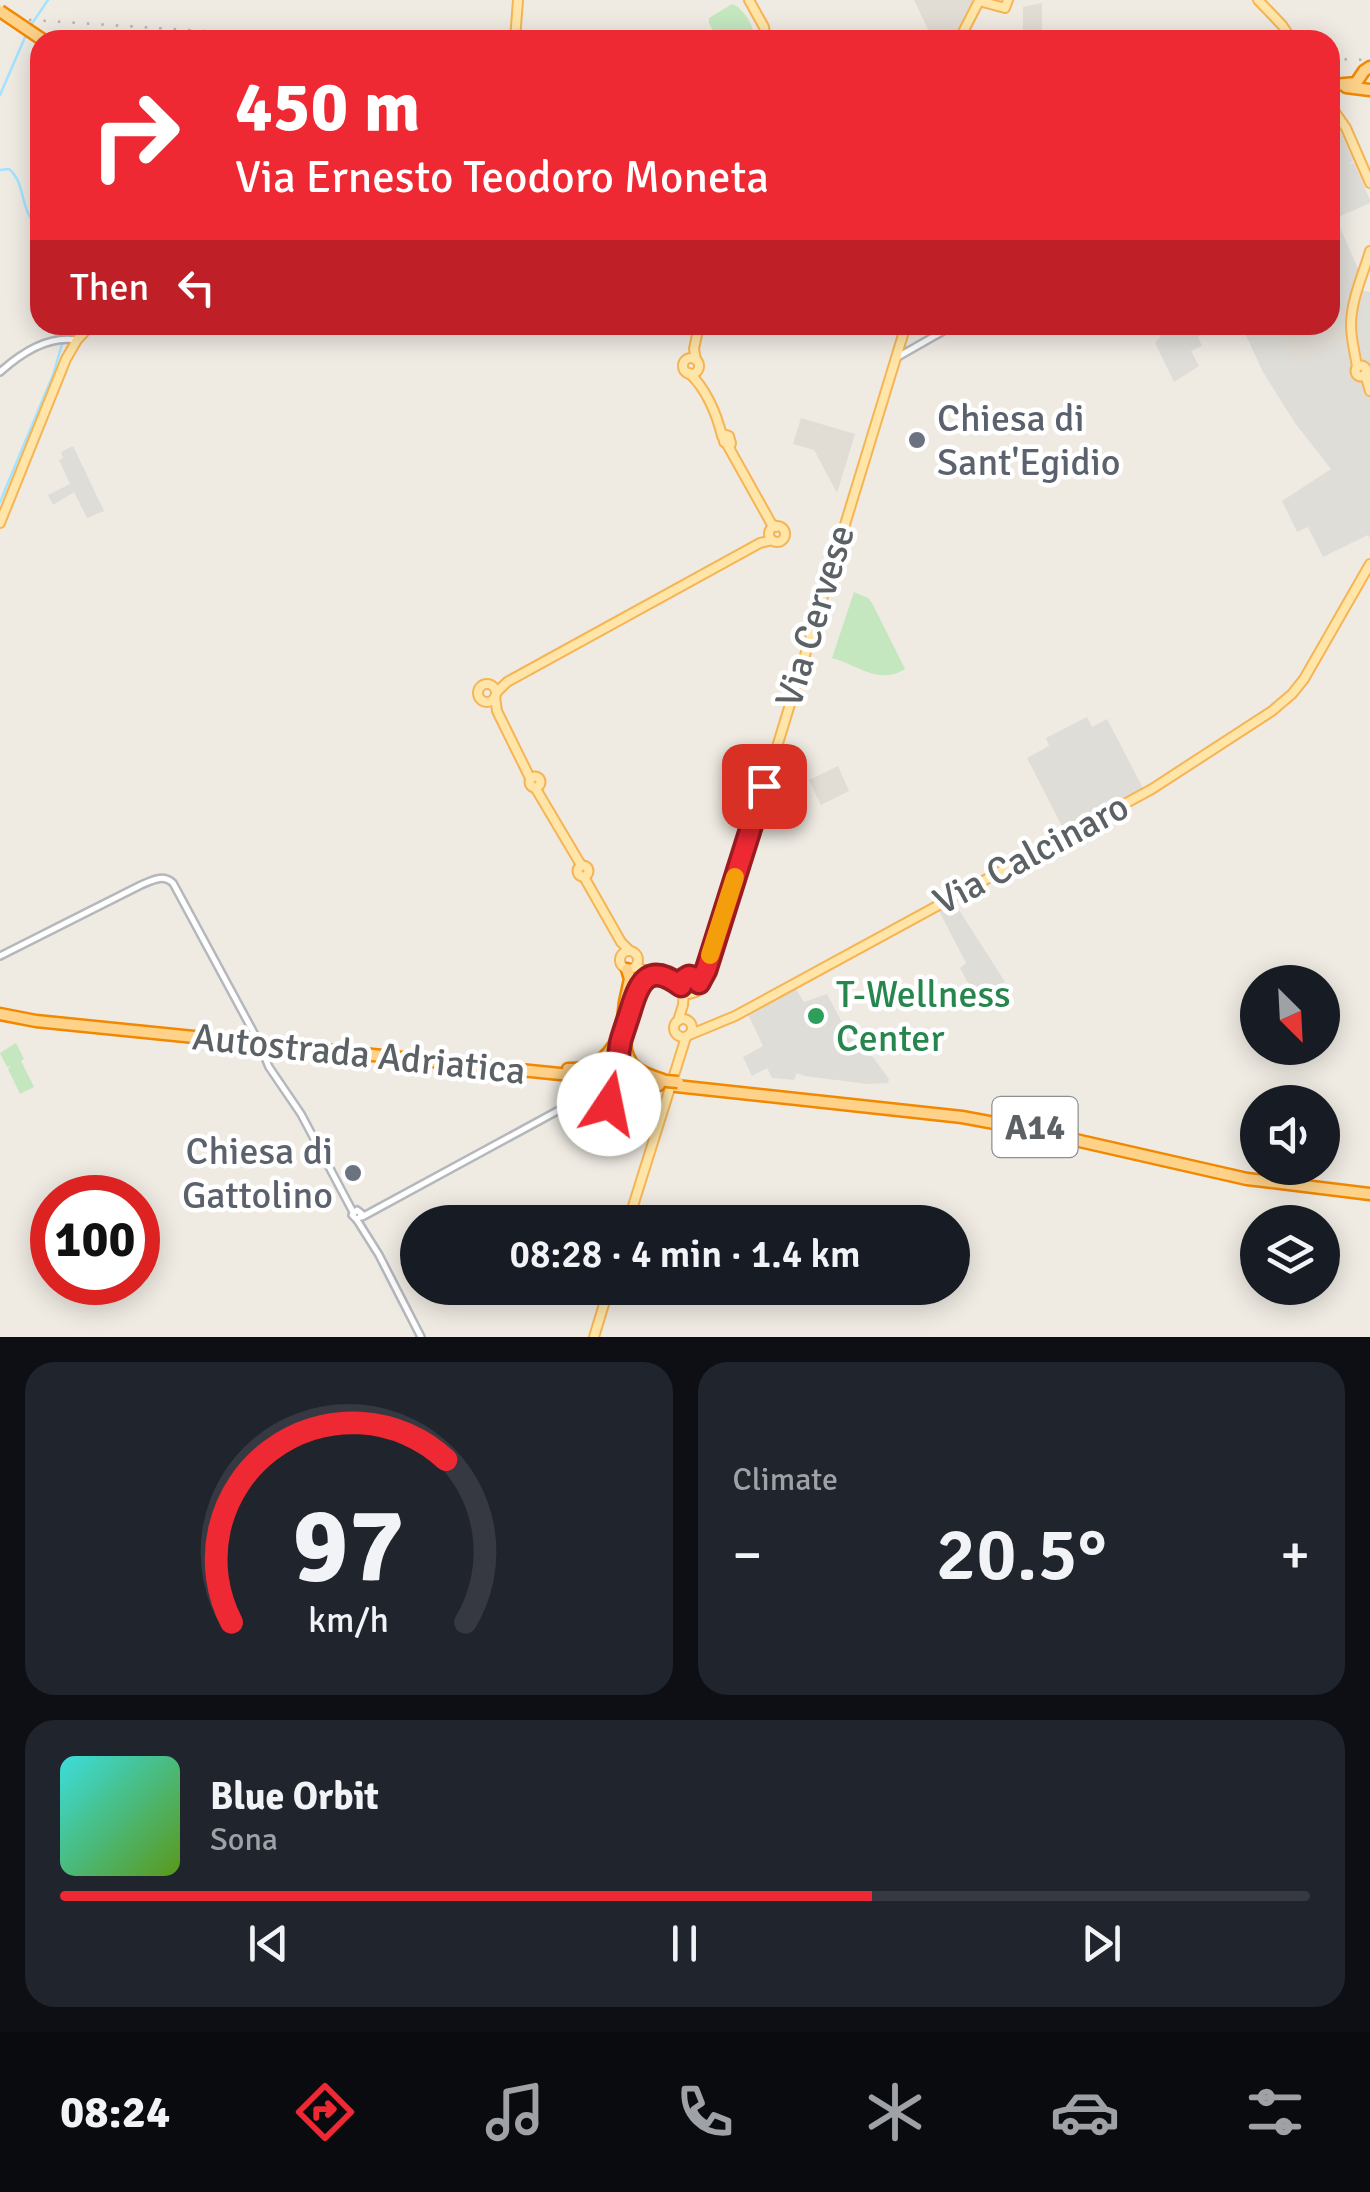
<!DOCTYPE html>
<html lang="en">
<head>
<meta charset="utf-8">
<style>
	:root { --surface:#171b24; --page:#20242c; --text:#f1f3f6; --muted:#9ea1a6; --line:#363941; --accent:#ef2933 }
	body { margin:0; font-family:Signika,sans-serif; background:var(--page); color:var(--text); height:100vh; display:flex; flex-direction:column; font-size:38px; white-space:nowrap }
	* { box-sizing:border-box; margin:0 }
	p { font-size:32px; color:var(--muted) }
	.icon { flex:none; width:55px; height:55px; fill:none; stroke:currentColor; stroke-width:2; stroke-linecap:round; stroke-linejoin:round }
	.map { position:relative; height:1337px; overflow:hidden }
	.details { display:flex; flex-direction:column; gap:25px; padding:25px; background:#0d0f14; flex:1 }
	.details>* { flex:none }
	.banner { position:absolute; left:30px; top:30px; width:1310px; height:305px; border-radius:30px; box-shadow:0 5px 25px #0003; background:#ef2933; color:#fff; overflow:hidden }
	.needle { width:65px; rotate:156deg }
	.buttons { position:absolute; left:1240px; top:965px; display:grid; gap:20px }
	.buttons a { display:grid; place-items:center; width:100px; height:100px; border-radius:50%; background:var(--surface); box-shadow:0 5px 25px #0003; font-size:50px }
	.speed { position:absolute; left:30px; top:1175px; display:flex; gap:20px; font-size:50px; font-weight:700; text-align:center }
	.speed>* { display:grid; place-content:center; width:130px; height:130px; border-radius:50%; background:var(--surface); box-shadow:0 5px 25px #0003; line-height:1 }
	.speed .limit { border:15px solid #d22; background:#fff; color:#111 }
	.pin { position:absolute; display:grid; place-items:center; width:85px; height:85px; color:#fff; margin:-42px; border-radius:20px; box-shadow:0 5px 15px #0006 }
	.me { position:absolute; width:110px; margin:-55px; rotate:11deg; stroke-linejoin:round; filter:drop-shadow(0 0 8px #0008) }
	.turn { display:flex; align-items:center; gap:35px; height:210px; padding:0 40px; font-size:45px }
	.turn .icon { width:130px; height:130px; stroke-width:2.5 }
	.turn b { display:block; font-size:70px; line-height:85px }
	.then { display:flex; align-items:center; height:95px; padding:0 40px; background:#0003; gap:20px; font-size:38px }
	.big { font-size:75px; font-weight:600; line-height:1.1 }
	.details .widget { flex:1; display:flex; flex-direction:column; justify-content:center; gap:15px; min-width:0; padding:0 35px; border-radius:30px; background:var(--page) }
	.details .dial { align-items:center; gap:0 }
	.dial svg { height:260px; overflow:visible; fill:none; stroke:var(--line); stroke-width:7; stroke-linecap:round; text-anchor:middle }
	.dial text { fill:var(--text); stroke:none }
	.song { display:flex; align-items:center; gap:30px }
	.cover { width:120px; height:120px; border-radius:15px; background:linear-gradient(135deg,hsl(180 70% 55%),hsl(90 70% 35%)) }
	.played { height:10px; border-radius:5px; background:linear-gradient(90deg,var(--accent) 65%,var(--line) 65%) }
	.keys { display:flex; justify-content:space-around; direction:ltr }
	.heat { display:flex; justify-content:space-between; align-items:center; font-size:55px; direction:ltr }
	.details .tiles { flex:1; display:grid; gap:25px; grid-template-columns:1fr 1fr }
	.widget:last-child { grid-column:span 2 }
	.trip { position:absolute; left:400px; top:1205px; width:570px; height:100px; border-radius:50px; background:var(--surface); box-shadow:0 5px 25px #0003; font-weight:600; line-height:100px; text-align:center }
	.tabs { display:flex; height:160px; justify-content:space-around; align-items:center; background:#090b0e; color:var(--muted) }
	.tabs .icon { width:70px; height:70px }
	.tabs .current { color:var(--accent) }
	.tabs b { font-size:45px; color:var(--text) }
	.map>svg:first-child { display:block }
	.industrial { fill:#dfddd8 }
	.education { fill:#e1dcd4 }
	.green { fill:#c4e7bf }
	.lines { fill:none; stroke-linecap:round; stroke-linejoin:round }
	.stream { stroke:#a3e3ff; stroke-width:2.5 }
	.minor-casing { stroke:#b4b7bb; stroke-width:10 }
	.major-casing { stroke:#f6b455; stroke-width:12 }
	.highway-casing { stroke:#f28800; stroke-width:15 }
	.minor { stroke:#fff; stroke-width:5 }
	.major { stroke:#ffe6a8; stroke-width:8 }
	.highway { stroke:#ffd28a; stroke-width:10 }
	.rail { stroke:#b4b5b6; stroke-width:2.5; stroke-dasharray:2.5 12; stroke-linecap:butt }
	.minor-bridge-casing { stroke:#b4b7bb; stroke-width:10; stroke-linecap:butt }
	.highway-bridge-casing { stroke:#f28800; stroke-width:15; stroke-linecap:butt }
	.minor-bridge { stroke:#fff; stroke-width:5 }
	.highway-bridge { stroke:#ffd28a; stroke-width:10 }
	.route-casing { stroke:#9b1b21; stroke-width:25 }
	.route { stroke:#ef2933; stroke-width:18 }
	.slow { stroke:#f59e0b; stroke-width:18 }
	.worship-dot { fill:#6b7280; stroke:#fff; stroke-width:4 }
	.leisure-dot { fill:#2e9e5b; stroke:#fff; stroke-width:4 }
	.labels { text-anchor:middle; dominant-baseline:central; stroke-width:9; stroke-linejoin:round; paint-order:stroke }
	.shield { fill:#fff; stroke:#8c9093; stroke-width:2.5 }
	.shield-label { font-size:35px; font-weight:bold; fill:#5b6165 }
	.worship-label { font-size:38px; fill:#5b616d; stroke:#fff; text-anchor:start }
	.street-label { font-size:38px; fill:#5b6165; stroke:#fff }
	.leisure-label { font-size:38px; fill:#27864d; stroke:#fff; text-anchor:start }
</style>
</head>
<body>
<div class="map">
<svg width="1370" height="1337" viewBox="0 0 1370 1337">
	<rect width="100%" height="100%" fill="#efebe3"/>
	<g class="industrial">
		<path d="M 1336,115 L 1342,126 L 1339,128 L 1353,161 L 1349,164 L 1354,163 L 1370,200 L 1370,203 L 1336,218 L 1360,273 L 1355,289 L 1370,292 L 1370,371 L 1364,382 L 1370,396 L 1370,538 L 1368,535 L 1323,557 L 1308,527 L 1297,532 L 1282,501 L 1331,469 L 1295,423 L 1263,372 L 1241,325 L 1330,325 L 1330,117 Z"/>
		<path d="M 1158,325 L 1200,325 L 1201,335 L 1198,337 L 1202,346 L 1191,351 L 1199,366 L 1174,382 L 1155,343 L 1161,336 Z"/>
		<path d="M 73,446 L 104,511 L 87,518 L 74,492 L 53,505 L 48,495 L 70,484 L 59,460 L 63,458 L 61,452 Z"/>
		<path d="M 1087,717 L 1092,727 L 1107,719 L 1144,790 L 1065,832 L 1027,758 L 1049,746 L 1046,738 Z"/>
		<path d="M 952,899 L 1005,982 L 976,998 L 960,968 L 966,963 L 937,907 Z"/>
		<path d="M 794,986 L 804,1002 L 827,994 L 846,1030 L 846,1037 L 853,1039 L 859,1051 L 873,1057 L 889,1079 L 888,1083 L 867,1084 L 805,1076 L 797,1073 L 794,1080 L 772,1078 L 767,1068 L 752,1076 L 743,1057 L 763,1046 L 747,1012 Z"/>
	</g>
	<g class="education">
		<path d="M 914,0 L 972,0 L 972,8 L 956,40 L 933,40 Z"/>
		<path d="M 1042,3 L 1042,39 L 1023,39 L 1023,7 Z"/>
		<path d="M 1330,306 L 1345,342 L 1295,365 L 1282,336 L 1287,333 L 1284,325 L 1330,325 Z"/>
		<path d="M 801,418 L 855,434 L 837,493 L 814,450 L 793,444 Z"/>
		<path d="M 838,766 L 849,791 L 821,805 L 809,780 Z"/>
	</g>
	<g class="green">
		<path d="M 732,4 C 743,8 755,26 754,40 L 718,40 L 709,23 L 709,18 Z"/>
		<path d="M 854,592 L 868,598 L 872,603 L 905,669 C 879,686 856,664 832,658 Z"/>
		<path d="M 16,1043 L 24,1059 L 21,1061 L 34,1087 L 20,1094 L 8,1069 L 11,1066 L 7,1067 L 0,1053 Z"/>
	</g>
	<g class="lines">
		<g class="stream">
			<path d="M 29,28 L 48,0"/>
			<path d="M 0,95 L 26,35"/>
			<path d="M 0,170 L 9,169 C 27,184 18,210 40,229"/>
			<path d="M 0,502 L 53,375 L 65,334 L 73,325"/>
		</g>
		<defs>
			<g id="minor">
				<path d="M 896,358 L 954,325"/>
				<path d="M 0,372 C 21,353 48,335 77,340"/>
				<path d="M 0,956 L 141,885 C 153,880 163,874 173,883 L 255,1035"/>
				<path d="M 261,1048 L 269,1067 L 301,1114 L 353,1212"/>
				<path d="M 357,1210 L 362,1214 L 357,1220 L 352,1215 Z"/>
				<path d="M 362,1217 L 572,1103 L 600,1113 L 650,1118 L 658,1123"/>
				<path d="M 357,1220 L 379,1255 L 421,1337"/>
			</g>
			<g id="major">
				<path d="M 749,0 L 764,27 L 766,40"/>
				<path d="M 1258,0 L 1282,25 L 1292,40"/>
				<path d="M 515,40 L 518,0"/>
				<path d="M 959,40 L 979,1 L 1005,8 L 1008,0"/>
				<path d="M 1330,105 L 1346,128 L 1370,183"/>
				<circle cx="691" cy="366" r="8"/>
				<path d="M 696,360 L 694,349 L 699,325"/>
				<circle cx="1361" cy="371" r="5.5"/>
				<path d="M 1357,367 C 1355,353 1351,339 1351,325 C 1351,300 1363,275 1370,251"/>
				<path d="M 689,373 C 706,388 717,415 722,436"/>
				<path d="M 1365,374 L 1370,391"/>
				<path d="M 723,434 L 729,436 L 731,443 L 730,446 L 724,442 Z"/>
				<path d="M 728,446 L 771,523 L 776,527"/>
				<path d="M 0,523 L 66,359 L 77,340 L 91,325"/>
				<circle cx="777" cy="534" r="8"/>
				<circle cx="487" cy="693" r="9"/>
				<path d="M 496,693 L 507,682 L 760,543 L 772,540"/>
				<path d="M 495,697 L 497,711 L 530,778"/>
				<circle cx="535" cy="782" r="5.5"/>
				<path d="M 536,789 L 581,865"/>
				<circle cx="583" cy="871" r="5.5"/>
				<path d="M 584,877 L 621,942 L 630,951"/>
				<circle cx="629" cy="960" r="9"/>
				<path d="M 636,967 L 672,980 L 681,986"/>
				<path d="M 692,976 L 698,981 L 699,986 L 696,992 L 689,994 L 682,989 L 682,981 L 703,970"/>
				<path d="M 699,983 L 706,968 L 754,822 L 906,325"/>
				<circle cx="683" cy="1028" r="9"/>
				<path d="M 678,1021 L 683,1005 L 684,992"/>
				<path d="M 689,1035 L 735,1016 L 1152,789 L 1272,711 L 1292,694 L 1304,679 L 1370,564"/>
				<path d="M 628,1222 L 686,1037"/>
				<path d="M 594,1337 L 609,1288"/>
			</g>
			<g id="highway">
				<path d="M 1334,85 L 1356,83 L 1364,71 L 1370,67"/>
				<path d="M 1346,87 L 1370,90"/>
				<path d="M 0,1014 L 36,1021 L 610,1079"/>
				<path d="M 627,1022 C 634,1000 633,974 663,977"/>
				<path d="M 625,1043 C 627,1067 641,1073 663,1080"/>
				<path d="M 568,1069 C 593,1070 607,1059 618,1038"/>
				<path d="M 573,1078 L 580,1083 L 595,1106 C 605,1108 611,1103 614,1094 L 625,1002 L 630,979 L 627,969"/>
				<path d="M 623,1081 L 659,1085"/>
				<path d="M 676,1086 L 962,1117 L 1027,1129 L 1247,1179 L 1370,1194"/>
			</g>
		</defs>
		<use href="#minor" class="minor-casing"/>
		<use href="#major" class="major-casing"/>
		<use href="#highway" class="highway-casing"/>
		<use href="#minor" class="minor"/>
		<use href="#major" class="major"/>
		<use href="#highway" class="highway"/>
		<g class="rail">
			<path d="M 0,18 L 345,40"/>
			<path d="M 1330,59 L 1370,60"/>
		</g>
		<defs>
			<path id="minor-bridge" d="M 255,1035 L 261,1048"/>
			<g id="highway-bridge">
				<path d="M 0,11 L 43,40"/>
				<path d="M 609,1075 L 622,1076"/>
				<path d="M 666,1081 L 678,1082"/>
			</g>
		</defs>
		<use href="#minor-bridge" class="minor-bridge-casing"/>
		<use href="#highway-bridge" class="highway-bridge-casing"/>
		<use href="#minor-bridge" class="minor-bridge"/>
		<use href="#highway-bridge" class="highway-bridge"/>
	</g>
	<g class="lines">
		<defs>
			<path id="route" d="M 609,1104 C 620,1086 616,1060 621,1040 C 624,1030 628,1019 631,1009 C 640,979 650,963 681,986 L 684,979 L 689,976 L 696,978 L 699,983 L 706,970 L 764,786"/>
		</defs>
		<use href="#route" class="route-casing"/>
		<use href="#route" class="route"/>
		<path class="slow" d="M 710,955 L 735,877"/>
	</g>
	<g class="worship-dot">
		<circle cx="917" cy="440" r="10"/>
		<circle cx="353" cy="1173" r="10"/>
	</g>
	<circle class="leisure-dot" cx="816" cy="1016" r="10"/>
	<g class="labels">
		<rect class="shield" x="992.5" y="1097" width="85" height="60" rx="8"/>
		<g class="shield-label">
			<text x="1035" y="1127">A14</text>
		</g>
		<g class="worship-label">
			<text x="937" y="418">Chiesa di<tspan x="937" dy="44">Sant'Egidio</tspan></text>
			<text x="333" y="1151" text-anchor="end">Chiesa di<tspan x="333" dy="44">Gattolino</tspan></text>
		</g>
		<g class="street-label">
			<text transform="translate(815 616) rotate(-73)">Via Cervese</text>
			<text transform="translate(1031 854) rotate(-28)">Via Calcinaro</text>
			<text transform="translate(359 1054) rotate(6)">Autostrada Adriatica</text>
		</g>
		<g class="leisure-label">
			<text x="836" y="994">T-Wellness<tspan x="836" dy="44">Center</tspan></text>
		</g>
	</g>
</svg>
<div class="buttons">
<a><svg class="needle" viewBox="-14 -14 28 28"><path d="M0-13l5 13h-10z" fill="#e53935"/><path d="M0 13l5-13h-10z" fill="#9ea1a6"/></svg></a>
<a><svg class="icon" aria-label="sound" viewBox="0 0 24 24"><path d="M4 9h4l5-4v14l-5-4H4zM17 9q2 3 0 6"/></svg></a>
<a><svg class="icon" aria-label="layers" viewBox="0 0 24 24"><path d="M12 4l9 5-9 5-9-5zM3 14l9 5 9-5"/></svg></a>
</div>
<div class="speed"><div class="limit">100</div></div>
<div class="pin" style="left:764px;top:786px;background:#d93025"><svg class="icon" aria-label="arrive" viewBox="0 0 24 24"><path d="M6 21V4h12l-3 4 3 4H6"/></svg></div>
<svg class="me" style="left:609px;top:1104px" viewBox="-20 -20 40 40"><circle r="19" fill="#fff"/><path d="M0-13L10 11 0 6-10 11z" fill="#ef2933"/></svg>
<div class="trip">08:28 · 4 min · 1.4 km</div>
<div class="banner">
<div class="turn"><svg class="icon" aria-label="right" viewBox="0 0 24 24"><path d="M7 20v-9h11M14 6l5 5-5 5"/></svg><div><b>450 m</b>Via Ernesto Teodoro Moneta</div></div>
<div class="then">Then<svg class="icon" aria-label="left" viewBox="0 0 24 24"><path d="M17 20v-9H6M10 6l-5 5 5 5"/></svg></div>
</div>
</div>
<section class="details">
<div class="tiles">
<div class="widget dial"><svg viewBox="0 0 100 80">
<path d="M14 69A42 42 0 1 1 86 69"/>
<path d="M14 69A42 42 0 0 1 80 19" stroke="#ef2933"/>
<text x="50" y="56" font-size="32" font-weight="700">97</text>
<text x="50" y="72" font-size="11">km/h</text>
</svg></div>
<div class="widget"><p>Climate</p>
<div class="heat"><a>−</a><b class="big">20.5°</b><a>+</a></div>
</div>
<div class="widget">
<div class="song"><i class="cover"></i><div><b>Blue Orbit</b><p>Sona</p></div></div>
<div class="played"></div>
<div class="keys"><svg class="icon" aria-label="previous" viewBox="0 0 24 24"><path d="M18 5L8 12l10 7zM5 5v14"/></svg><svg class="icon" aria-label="pause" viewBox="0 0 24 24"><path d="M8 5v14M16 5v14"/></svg><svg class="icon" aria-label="next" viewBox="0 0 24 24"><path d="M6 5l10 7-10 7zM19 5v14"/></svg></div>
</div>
</div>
</section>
<nav class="tabs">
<b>08:24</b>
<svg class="icon current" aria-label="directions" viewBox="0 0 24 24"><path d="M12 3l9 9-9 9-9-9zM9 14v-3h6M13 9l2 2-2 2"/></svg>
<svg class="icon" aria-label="music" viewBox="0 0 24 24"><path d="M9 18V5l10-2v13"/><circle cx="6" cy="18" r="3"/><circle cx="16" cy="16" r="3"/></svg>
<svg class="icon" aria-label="phone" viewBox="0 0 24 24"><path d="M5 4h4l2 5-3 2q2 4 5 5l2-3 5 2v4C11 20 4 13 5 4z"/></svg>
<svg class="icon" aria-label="climate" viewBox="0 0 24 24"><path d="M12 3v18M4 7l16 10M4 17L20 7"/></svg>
<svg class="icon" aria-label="car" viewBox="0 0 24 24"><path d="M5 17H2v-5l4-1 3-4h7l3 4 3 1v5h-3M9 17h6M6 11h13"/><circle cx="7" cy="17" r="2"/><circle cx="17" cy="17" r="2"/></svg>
<svg class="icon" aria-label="filters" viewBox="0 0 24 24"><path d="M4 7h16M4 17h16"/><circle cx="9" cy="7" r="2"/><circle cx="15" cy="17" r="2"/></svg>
</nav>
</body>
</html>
